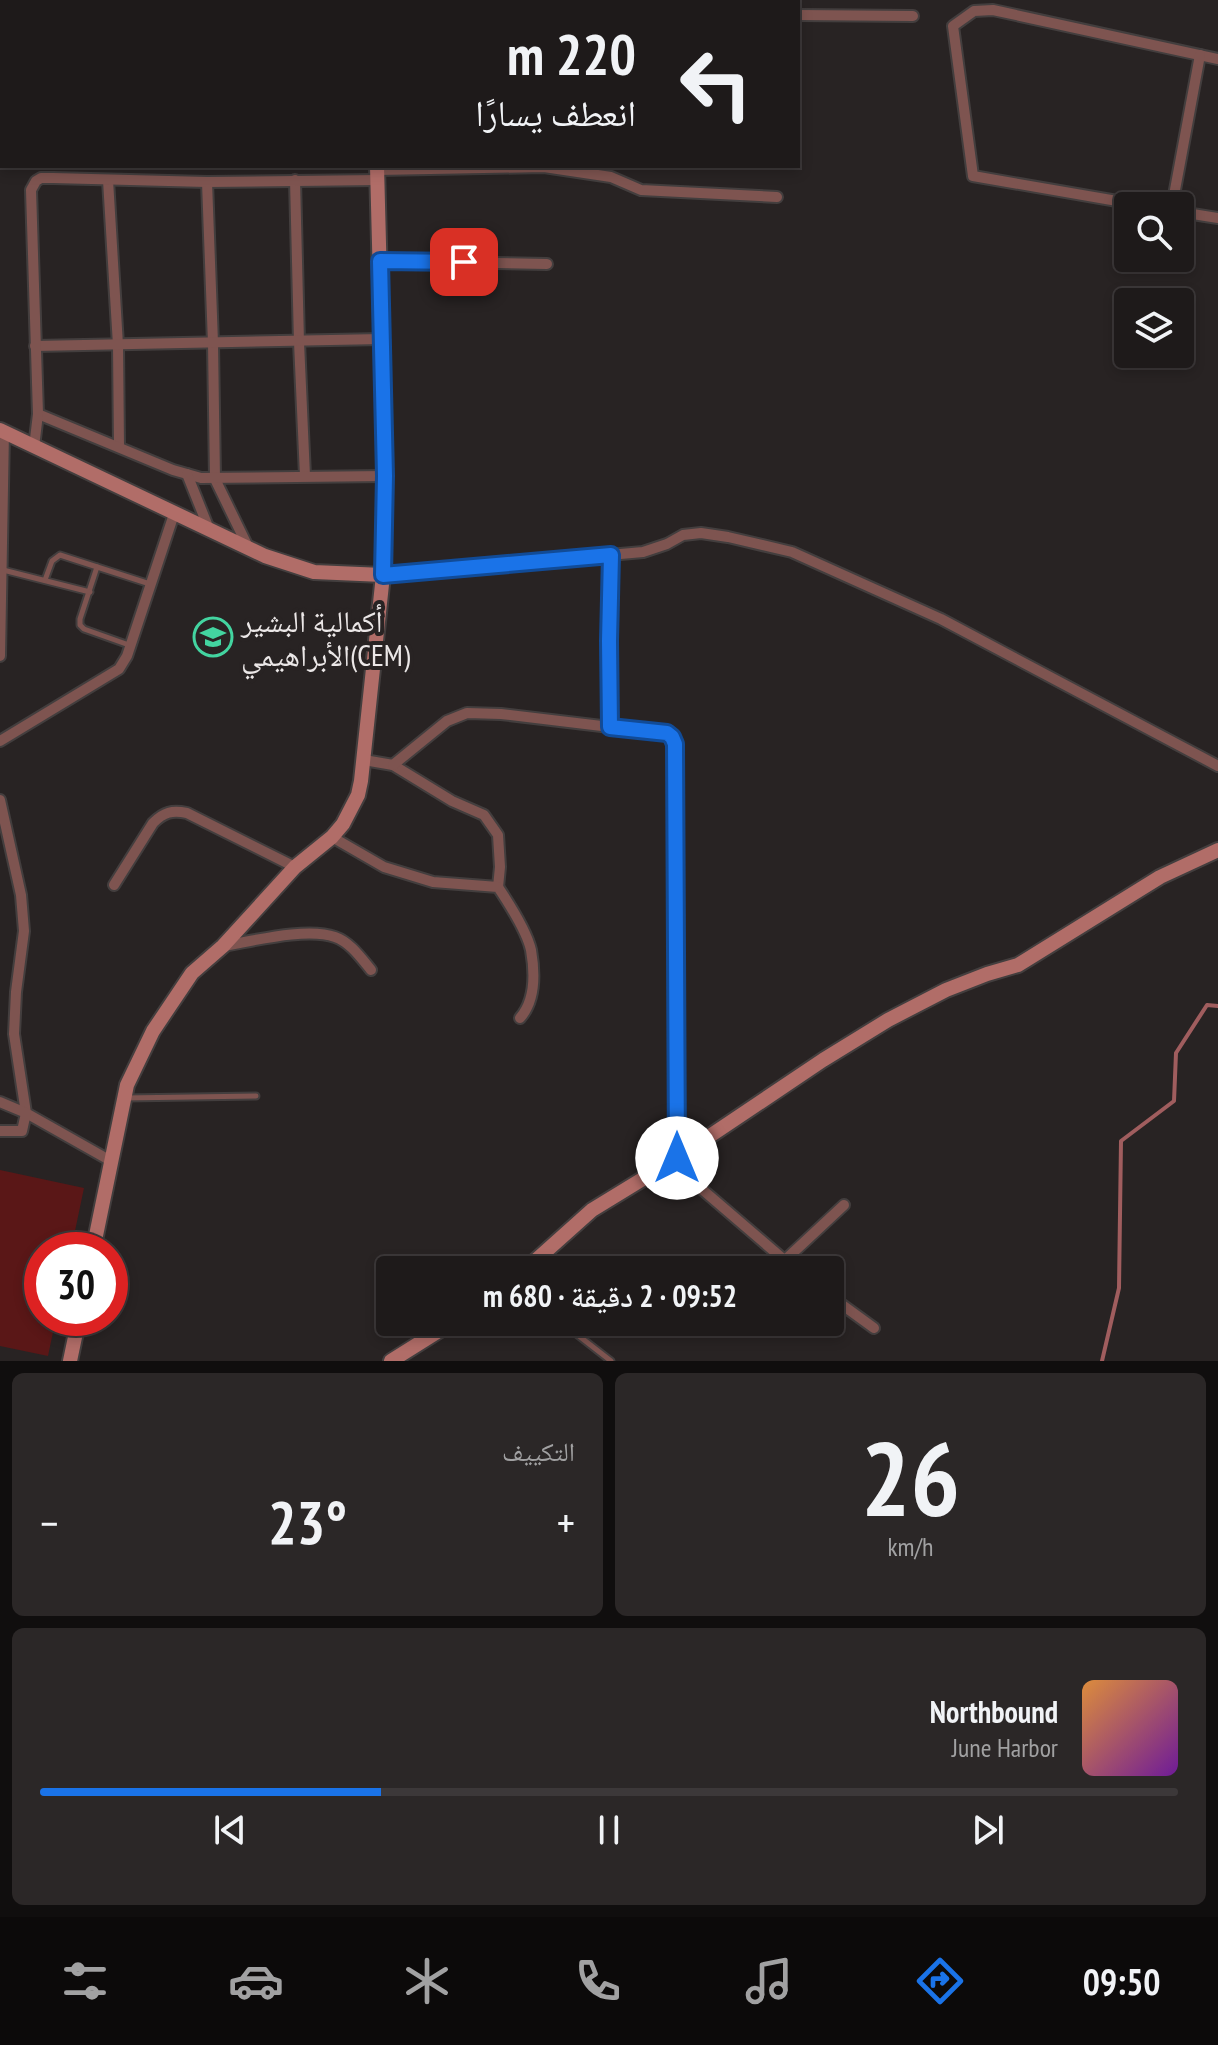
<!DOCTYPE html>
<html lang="ar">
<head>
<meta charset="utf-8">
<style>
	:root { --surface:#1e1a1a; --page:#2b2727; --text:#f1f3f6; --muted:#a1a1a2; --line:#3c3839; --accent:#1a73e8 }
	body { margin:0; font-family:"PT Sans Narrow","Noto Naskh Arabic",sans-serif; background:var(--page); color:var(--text); direction:rtl; height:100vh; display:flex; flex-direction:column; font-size:30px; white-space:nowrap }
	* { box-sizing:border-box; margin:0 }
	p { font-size:26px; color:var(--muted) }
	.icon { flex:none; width:44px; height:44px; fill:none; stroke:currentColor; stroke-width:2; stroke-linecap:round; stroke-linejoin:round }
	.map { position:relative; height:1361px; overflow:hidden; direction:ltr }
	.side { display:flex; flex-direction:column; gap:12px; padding:12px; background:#100e0e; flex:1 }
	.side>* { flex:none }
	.hud { position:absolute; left:0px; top:0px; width:800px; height:168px; box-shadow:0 4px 12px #0003,0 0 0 2px var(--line); direction:rtl; background:#1e1a1a; color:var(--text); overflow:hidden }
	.buttons { position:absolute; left:1114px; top:192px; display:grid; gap:16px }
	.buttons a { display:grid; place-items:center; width:80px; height:80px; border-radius:8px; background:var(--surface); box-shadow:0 4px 12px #0003,0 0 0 2px var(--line); font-size:40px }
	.speed { position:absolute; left:24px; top:1232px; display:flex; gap:16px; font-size:40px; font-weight:700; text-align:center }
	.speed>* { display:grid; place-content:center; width:104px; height:104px; border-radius:50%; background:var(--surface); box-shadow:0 4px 12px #0003,0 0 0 2px var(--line); line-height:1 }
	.speed .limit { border:12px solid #d22; background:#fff; color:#111 }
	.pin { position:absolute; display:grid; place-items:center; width:68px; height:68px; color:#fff; margin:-34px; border-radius:16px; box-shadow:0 4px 12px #0006 }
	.me { position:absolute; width:88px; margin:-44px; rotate:0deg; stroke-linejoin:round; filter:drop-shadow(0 0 6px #0008) }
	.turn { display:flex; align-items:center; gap:28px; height:168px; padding:0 32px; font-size:36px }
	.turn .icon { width:104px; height:104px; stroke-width:2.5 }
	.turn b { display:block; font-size:56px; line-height:68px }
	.big { font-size:60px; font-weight:600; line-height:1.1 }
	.side .tile { flex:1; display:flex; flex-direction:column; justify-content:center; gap:12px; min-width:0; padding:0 28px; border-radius:12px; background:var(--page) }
	.side .dial { align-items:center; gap:0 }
	.dial b { font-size:104px; line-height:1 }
	.song { display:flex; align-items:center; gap:24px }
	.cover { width:96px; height:96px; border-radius:12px; background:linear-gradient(135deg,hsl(30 70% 55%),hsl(280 70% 35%)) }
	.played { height:8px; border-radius:4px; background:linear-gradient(90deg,var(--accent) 30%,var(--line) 30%) }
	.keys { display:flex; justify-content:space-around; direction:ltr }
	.heat { display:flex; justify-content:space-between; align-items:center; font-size:44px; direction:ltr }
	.side .tiles { flex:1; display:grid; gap:12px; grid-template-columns:1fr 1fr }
	.tile:last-child { grid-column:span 2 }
	.trip { position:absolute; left:376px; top:1256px; width:468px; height:80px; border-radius:8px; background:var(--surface); box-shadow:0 4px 12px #0003,0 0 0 2px var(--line); font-weight:600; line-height:80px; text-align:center; direction:rtl }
	.tabs { display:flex; height:128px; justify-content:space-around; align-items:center; background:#0c0a0a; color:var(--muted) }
	.tabs .icon { width:56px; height:56px }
	.tabs .on { color:var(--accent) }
	.tabs b { font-size:36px; color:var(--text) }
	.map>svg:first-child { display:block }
	.green { fill:#5a1717 }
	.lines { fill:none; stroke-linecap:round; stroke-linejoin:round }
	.stream { stroke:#a05d5e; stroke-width:4 }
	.lane-casing { stroke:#433e3e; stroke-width:9 }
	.street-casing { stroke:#433e3e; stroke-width:14 }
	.secondary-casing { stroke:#433e3e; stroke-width:18 }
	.lane { stroke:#7e5450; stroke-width:5 }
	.street { stroke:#7e5450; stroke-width:10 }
	.secondary { stroke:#b16d68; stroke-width:14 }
	.route-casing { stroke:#114b97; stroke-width:20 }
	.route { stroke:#1a73e8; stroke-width:14 }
	.labels { text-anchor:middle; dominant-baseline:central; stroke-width:8; stroke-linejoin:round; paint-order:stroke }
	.poi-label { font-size:30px; fill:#ebe7e7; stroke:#282323; text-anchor:start }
</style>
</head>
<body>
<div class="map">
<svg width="1218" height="1361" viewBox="0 0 1218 1361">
	<rect width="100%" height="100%" fill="#282323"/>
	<path class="green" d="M 0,1170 L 84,1188 L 71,1250 L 42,1250 L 42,1318 L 56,1318 L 48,1356 L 0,1346 Z"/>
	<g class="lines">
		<path class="stream" d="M 1102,1361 L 1119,1288 L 1121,1141 L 1174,1101 L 1176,1053 L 1207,1005 L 1218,1006"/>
		<defs>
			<g id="lane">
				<path d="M 97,567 L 80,619 L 80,625 L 84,629 L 129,645"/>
				<path d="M 3,570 L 90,592"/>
				<path d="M 45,580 L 52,561 L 60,555 L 150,584"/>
				<path d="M 125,1098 L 256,1096"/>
				<path d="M 561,1322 L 611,1361"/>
			</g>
			<g id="street">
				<path d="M 798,15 L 913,16"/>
				<path d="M 377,170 L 544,167 L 611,177 L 641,190 L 777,197"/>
				<path d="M 108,180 L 118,345 L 119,447"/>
				<path d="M 295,180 L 299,342 L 305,476"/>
				<path d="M 207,182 L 213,343 L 215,479 L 248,547"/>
				<path d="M 1146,206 L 973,176 L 953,26 L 974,11 L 993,10 L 1218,59"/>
				<path d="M 1172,206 L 1200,55"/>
				<path d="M 1180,212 L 1218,218"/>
				<path d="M 380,261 L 547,264"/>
				<path d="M 35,346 L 382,339"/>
				<path d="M 38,414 L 173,470 L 201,478 L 385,476"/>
				<path d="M 34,447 L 38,414 L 31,190 L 36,181 L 41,178 L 53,178 L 207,182 L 377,180"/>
				<path d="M 187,474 L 209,529"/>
				<path d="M 611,555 L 609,641 L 610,727 L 667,733 L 672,737 L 675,744 L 677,1158 L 683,1173 L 796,1270"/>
				<path d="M 383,575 L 643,552 L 667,544 L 683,535 L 701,533 L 728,537 L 792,552 L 941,619 L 1218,766"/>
				<path d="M 0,656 L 4,431"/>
				<path d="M 0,741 L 119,669 L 127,656 L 174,514"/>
				<path d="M 364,760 L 393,765 L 452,801 L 484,815 L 498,835 L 500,867 L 498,887"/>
				<path d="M 393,765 L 447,721 L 467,713 L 501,714 L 610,727"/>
				<path d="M 0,800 L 21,895 L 24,931 L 16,992 L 14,1034 L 26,1113 L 111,1161"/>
				<path d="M 332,837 L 384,867 L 433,882 L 498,887 C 508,902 527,932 531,950 C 535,973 536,1000 520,1018"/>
				<path d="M 114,885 L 153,823 C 164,812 172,810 187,813 L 295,867"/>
				<path d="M 223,946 C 253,941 307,927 335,937 C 350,942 361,958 371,970"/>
				<path d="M 0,1102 L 26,1113 L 22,1131 L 0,1131"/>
				<path d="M 784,1261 L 844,1205"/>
				<path d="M 830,1296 L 874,1328"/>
			</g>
			<g id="secondary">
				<path d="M 428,2 L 429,0"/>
				<path d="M 0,430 L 265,556 L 314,572 L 383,575"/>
				<path d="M 93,1250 L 127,1085 L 153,1031 L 192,973 L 223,946 L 295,867 L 332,837 L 343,824 L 358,795 L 361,781 L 383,575 L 385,476 L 377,166"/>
				<path d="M 525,1270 L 592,1210 L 677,1158 L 823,1060 L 888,1020 L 946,990 L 987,974 L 1018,965 L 1160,877 L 1218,850"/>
				<path d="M 70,1361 L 79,1318"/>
				<path d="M 391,1361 L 453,1322"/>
			</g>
		</defs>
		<use href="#lane" class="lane-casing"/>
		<use href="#street" class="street-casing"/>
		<use href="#secondary" class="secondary-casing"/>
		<use href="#lane" class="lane"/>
		<use href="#street" class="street"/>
		<use href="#secondary" class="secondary"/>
	</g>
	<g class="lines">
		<defs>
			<path id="route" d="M 464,262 L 380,261 L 385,476 L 383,575 L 611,555 L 609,641 L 610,727 L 667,733 L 672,737 L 675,744 L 677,1158"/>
		</defs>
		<use href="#route" class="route-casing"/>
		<use href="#route" class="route"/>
	</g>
	<defs>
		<symbol id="university-ring" viewBox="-11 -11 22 22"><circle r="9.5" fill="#282323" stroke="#43d4a0" stroke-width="1.5"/><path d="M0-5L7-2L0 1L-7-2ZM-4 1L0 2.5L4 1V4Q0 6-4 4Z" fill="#43d4a0"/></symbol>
	</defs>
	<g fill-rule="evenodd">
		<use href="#university-ring" x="191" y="615" width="44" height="44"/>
	</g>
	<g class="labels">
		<g class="poi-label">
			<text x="241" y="620">أكمالية البشير<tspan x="241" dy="34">الأبراهيمي(CEM)</tspan></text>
		</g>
	</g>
</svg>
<div class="buttons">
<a><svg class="icon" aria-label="search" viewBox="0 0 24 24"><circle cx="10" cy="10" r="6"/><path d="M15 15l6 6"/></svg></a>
<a><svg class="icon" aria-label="layers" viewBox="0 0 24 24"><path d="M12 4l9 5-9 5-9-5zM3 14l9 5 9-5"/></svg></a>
</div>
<div class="speed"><div class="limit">30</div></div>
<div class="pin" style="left:464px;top:262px;background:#d93025"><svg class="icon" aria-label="arrive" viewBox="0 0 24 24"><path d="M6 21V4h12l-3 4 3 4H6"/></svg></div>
<svg class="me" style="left:677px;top:1158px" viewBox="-20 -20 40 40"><circle r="19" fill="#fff"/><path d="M0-13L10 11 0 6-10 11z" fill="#1a73e8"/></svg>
<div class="trip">09:52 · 2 دقيقة · 680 m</div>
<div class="hud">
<div class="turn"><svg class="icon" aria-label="left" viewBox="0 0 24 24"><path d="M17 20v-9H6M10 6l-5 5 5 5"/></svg><div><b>220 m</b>انعطف يسارًا</div></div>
</div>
</div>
<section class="side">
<div class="tiles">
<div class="tile dial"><b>26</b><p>km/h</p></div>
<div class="tile"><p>التكييف</p>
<div class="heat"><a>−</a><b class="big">23°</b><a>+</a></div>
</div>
<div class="tile">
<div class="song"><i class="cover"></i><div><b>Northbound</b><p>June Harbor</p></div></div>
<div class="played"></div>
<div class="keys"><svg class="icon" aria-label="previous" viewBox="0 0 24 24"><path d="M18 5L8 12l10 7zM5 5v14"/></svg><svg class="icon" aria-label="pause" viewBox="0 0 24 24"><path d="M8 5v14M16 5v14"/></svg><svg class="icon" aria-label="next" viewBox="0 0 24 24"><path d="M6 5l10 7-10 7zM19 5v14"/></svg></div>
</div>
</div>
</section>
<nav class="tabs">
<b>09:50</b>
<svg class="icon on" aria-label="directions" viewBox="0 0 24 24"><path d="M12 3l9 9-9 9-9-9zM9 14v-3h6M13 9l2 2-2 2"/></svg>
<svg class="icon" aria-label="music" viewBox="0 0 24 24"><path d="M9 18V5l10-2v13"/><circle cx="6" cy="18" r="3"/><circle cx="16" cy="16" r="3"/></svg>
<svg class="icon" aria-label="phone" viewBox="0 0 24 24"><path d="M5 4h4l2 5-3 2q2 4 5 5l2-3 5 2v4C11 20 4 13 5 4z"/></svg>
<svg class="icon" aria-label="climate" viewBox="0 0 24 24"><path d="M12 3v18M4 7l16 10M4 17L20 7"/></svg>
<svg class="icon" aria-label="car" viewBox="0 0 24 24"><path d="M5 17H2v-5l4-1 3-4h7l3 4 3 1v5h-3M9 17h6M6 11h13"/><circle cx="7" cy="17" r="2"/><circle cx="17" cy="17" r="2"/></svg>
<svg class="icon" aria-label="filters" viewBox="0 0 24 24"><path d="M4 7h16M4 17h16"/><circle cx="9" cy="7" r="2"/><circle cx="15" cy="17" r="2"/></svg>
</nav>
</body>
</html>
